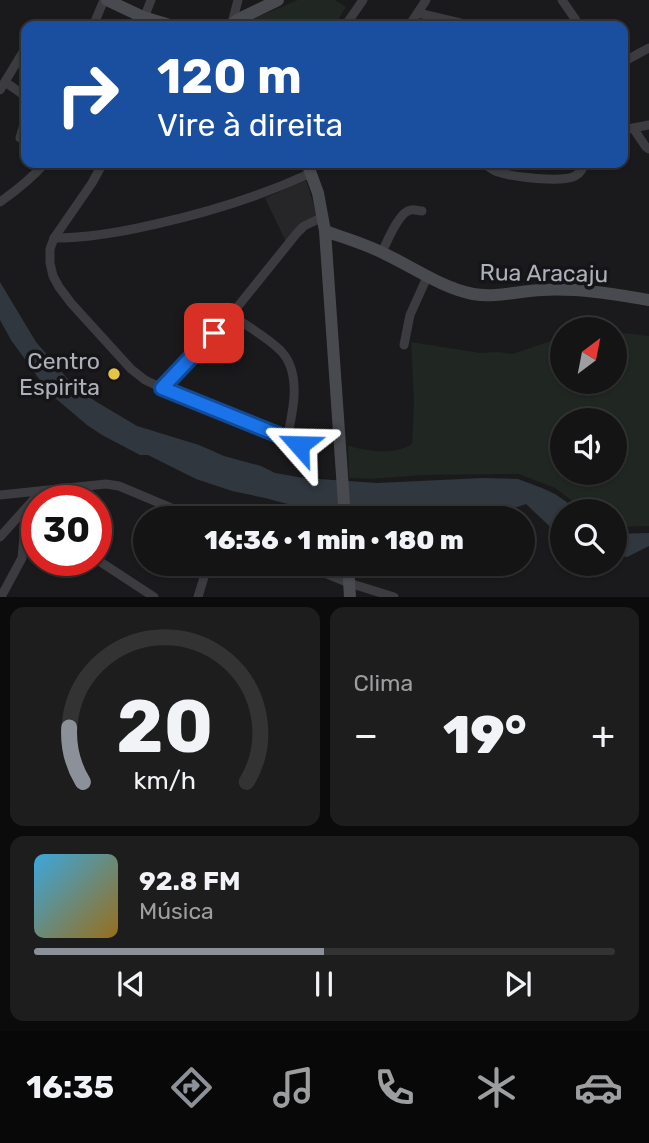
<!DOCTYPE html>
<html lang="pt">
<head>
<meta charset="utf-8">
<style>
	:root { --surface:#141415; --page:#1d1d1e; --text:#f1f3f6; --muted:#9d9ea0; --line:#333334; --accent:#8c9099 }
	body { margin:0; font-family:Rubik,sans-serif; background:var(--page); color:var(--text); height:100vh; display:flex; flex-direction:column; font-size:26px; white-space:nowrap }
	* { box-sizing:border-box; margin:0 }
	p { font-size:23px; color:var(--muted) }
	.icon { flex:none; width:38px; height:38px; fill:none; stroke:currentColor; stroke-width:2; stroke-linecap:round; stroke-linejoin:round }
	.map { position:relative; height:597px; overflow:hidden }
	.sheet { display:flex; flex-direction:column; gap:10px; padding:10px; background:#0b0b0c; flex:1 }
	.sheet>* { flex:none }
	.hud { position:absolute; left:21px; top:21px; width:607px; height:147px; border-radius:14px; box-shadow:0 2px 5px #0004,0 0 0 2px var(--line); background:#1a4fa0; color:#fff; overflow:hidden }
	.needle { width:46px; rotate:32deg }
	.fabs { position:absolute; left:550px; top:317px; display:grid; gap:14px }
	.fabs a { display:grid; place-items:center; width:77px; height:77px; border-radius:50%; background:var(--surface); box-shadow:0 2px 5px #0004,0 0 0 2px var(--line); font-size:35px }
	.speed { position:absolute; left:21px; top:485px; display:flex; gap:14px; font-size:35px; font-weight:700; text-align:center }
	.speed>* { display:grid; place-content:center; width:91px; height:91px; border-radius:50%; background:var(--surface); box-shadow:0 2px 5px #0004,0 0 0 2px var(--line); line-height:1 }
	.speed .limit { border:10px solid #d22; background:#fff; color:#111 }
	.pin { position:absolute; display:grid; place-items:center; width:60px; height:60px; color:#fff; margin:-30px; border-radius:14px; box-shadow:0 4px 10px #0006 }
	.me { position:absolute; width:77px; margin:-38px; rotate:295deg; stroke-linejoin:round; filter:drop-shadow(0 0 5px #0008) }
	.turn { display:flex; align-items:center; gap:24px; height:147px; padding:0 21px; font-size:32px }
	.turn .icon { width:91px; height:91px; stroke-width:2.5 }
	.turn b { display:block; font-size:49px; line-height:60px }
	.big { font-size:52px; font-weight:800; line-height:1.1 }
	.sheet .widget { flex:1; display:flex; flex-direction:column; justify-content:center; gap:10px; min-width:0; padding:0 24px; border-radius:14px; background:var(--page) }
	.sheet .dial { align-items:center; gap:0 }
	.dial svg { height:182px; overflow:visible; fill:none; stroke:var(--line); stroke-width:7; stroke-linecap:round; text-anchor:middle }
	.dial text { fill:var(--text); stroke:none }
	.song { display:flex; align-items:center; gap:21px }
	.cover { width:84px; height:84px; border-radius:10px; background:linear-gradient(135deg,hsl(200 70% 55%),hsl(40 70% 35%)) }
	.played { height:7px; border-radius:4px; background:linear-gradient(90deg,var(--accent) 50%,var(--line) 50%) }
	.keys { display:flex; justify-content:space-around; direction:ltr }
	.heat { display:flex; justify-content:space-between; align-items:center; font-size:38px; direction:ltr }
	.sheet .tiles { flex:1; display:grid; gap:10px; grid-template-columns:1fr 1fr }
	.widget:last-child { grid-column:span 2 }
	.trip { position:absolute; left:133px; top:506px; width:402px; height:70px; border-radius:35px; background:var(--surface); box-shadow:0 2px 5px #0004,0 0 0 2px var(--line); font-weight:800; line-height:70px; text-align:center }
	.dock { display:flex; height:112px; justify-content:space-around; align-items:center; background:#080808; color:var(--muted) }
	.dock .icon { width:49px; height:49px }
	.dock .active { color:var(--accent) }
	.dock b { font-size:32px; color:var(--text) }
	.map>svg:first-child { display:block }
	.built { fill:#262629 }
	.green { fill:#202622; fill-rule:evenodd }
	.water { fill:#31373f }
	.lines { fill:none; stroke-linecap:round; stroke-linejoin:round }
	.street { stroke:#3b3b40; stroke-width:9 }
	.secondary { stroke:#494a50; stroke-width:12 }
	.route-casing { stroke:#114b97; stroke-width:18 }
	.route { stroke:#1a73e8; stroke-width:12 }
	.poi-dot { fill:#e3c34a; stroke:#151517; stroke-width:2.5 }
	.labels { text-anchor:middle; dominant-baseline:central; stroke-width:7; stroke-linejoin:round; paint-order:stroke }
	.street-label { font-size:23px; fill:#adb0ba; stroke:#151517 }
	.poi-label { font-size:23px; fill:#adb0ba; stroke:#151517; text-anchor:end }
</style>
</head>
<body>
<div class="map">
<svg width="649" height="597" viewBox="0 0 649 597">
	<rect width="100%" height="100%" fill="#1a1a1c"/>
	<path class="built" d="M 306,180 L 318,218 L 286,242 L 265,198 Z"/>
	<g class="green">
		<path d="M 298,0 L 335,0 L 346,7 L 334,26 L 236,26 Z"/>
		<path d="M 614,332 L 649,336 L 649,526 L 614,527 L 614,511 L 586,511 L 555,488 L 519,474 L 424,475 L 369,479 L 349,478 L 348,446 C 369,451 392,456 412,444 L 414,402 L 411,342 L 480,353 L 498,352 L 513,354 L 562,337 L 562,382 L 614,382 ZM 562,420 L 614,420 L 614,472 L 562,472 Z"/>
	</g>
	<g class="water">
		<path d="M 0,282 L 36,342 L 73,385 L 95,401 L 137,426 L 199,445 L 224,456 L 261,466 L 275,473 L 304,478 L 377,483 L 483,478 L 518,479 L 542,488 L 555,494 L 568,503 L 576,511 L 562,511 L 562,538 L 526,504 L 488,517 L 355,518 L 333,516 L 265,498 L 232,491 L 196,479 L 148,455 L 140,455 L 102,435 L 87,425 L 54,397 L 45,387 L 11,340 L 0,320 Z"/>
		<path d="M 649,533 L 649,546 L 627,557 L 614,555 L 614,534 Z"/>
	</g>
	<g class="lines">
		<g class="street">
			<path d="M 562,0 L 580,26"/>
			<path d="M 418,13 L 473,26"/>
			<path d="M 232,23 L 238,0"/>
			<path d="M 41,26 L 48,24 L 54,26"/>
			<path d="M 93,26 L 104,0"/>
			<path d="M 141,26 L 151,0"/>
			<path d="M 345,26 L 363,0"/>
			<path d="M 409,26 L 426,0"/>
			<path d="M 623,62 L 649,48"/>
			<path d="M 5,82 L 21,93 L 26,100"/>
			<path d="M 0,90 L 26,47"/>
			<path d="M 633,128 L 646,147 L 649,149"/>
			<path d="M 623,130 L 649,125"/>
			<path d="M 20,138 L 26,117"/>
			<path d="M 103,163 L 92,183 L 54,238 L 50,249 L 50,263 L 53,276 L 59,287 L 71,303 L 131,369 L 145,380 L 162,388 L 231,315 L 297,233 L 304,226 L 323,217"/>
			<path d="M 483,163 C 488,166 492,170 498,172 C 512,177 562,183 575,176 C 581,173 583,168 585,163"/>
			<path d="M 0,202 C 17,190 32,178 45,163"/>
			<path d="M 54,238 C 89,238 122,232 156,224 C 210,212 261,196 311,173"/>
			<path d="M 382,252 C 387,242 399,211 411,210 C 415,209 418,211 422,211"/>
			<path d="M 231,315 C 247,326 267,337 281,351 C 302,373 293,412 287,438"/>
			<path d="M 404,345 L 410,315 L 428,275"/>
			<path d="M 162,388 L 287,438 L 299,445"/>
			<path d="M 0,495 L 106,484 L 119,486 L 195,518"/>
			<path d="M 0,537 L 34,499"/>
			<path d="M 96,559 L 154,597"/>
			<path d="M 303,564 L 349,583 L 394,597"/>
			<path d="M 1,597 L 22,558 L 24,536 L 37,495"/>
			<path d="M 198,597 L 208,564"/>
		</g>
		<g class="secondary">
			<path d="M 107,0 L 143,17 L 173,26"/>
			<path d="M 230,26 L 237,20 L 278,0"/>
			<path d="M 307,163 L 318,193 L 325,231 L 345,518"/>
			<path d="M 325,231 C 345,238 366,244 385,254 C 413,267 442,288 473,294 C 496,298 519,291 542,290 C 578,288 614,294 649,300"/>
			<path d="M 348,564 L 350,597"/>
		</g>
	</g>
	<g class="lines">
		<defs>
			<path id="route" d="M 214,333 L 162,388 L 286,438 L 299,445"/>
		</defs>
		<use href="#route" class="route-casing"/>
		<use href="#route" class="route"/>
	</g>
	<circle class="poi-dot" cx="114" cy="374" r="7"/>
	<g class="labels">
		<g class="street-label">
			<text transform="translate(544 273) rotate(1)">Rua Aracaju</text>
		</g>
		<g class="poi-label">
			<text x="100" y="361">Centro<tspan x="100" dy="26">Espirita</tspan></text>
		</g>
	</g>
</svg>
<div class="fabs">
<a><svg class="needle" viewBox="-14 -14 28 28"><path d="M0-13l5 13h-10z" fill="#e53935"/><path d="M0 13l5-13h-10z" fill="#9d9ea0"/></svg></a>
<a><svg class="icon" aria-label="sound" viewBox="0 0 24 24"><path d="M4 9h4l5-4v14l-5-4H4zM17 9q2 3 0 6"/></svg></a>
<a><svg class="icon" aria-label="search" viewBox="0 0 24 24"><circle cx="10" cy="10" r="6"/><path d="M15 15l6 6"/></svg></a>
</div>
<div class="speed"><div class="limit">30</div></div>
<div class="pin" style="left:214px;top:333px;background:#d93025"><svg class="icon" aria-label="arrive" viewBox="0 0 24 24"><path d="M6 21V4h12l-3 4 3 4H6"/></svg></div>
<svg class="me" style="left:299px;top:445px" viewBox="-20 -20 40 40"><path d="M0-17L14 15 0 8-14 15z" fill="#1a73e8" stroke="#fff" stroke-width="4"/></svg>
<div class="trip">16:36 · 1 min · 180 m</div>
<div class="hud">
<div class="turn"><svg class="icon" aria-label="right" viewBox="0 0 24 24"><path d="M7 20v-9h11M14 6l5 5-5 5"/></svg><div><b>120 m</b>Vire à direita</div></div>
</div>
</div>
<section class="sheet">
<div class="tiles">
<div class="widget dial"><svg viewBox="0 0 100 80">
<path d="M14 69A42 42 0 1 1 86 69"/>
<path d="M14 69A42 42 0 0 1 8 45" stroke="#8c9099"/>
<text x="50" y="56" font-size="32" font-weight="700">20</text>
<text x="50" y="72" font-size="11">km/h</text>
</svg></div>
<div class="widget"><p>Clima</p>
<div class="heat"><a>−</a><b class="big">19°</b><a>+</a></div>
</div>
<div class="widget">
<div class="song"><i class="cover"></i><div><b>92.8 FM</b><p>Música</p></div></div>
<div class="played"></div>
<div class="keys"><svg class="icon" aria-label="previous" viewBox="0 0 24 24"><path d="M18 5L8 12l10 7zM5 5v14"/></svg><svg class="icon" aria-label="pause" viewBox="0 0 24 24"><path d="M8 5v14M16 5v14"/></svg><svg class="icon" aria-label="next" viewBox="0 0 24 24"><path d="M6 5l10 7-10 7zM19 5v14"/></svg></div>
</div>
</div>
</section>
<nav class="dock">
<b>16:35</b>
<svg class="icon active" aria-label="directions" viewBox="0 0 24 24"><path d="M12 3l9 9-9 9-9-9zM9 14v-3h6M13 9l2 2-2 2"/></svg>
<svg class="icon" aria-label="music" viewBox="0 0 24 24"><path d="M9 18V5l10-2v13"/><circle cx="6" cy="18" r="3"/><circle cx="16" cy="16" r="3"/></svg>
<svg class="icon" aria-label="phone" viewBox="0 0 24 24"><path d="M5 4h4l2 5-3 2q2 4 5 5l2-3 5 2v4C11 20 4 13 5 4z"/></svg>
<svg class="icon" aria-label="climate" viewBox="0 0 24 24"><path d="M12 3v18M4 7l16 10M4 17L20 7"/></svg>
<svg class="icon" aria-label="car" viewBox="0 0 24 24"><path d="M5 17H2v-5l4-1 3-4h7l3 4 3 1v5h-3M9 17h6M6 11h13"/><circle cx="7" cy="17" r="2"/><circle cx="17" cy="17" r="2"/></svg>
</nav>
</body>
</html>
